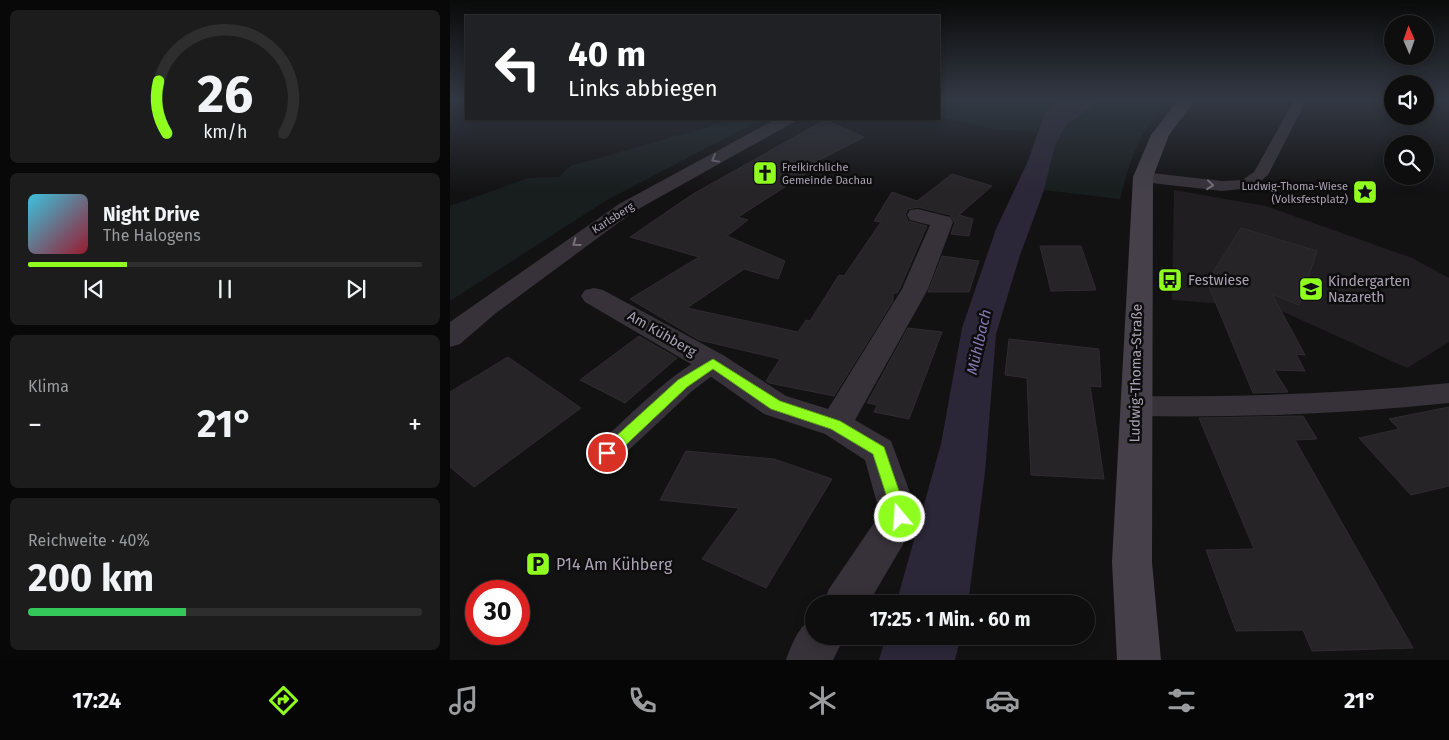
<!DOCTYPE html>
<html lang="de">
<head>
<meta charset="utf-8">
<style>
	:root { --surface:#0e0e0e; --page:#1c1c1c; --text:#f1f3f6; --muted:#9b9c9e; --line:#2e2e2e; --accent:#8ffe1f }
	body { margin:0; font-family:"Fira Sans",sans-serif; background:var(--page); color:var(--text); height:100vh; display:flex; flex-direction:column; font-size:19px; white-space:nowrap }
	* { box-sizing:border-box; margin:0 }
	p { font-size:16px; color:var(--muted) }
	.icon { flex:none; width:28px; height:28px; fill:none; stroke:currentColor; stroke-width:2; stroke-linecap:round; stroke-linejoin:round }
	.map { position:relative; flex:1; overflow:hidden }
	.details { display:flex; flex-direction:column; gap:10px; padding:10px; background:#080808; width:450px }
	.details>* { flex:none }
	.hud { position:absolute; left:15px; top:15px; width:475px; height:105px; border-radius:0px; box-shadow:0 2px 12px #0003,0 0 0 1px var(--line); background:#202124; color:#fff; overflow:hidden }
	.needle { width:32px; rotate:358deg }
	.controls { position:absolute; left:934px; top:15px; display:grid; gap:10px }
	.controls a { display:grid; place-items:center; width:50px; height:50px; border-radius:50%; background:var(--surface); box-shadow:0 2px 12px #0003,0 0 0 1px var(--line); font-size:25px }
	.speed { position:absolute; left:15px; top:580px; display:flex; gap:10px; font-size:25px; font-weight:700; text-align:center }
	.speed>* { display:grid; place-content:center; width:65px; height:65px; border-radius:50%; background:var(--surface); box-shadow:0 2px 12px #0003,0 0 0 1px var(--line); line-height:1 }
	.speed .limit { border:8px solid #d22; background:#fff; color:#111 }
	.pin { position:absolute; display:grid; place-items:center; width:42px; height:42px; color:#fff; margin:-21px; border:2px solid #fff; border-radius:50%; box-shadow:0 1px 5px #0007 }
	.me { position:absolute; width:55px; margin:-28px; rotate:342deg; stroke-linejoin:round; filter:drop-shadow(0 0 4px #0008) }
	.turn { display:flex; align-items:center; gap:18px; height:105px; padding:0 20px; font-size:22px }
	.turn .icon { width:65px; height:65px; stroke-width:2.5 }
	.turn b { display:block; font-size:35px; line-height:42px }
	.big { font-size:38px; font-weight:700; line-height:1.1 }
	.details .card { flex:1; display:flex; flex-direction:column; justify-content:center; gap:8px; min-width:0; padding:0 18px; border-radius:8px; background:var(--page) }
	.details .dial { align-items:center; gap:0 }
	.dial svg { height:130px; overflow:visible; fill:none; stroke:var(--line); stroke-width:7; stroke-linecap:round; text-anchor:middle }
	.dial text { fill:var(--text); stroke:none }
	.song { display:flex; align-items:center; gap:15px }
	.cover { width:60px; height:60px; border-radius:8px; background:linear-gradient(135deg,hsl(190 70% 55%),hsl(350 70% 35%)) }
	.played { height:5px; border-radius:2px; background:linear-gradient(90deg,var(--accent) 25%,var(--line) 25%) }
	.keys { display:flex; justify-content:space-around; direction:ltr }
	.heat { display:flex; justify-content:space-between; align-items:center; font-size:28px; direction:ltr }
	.charge { height:8px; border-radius:4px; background:linear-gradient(90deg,#34c759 40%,var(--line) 0) }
	.trip { position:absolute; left:355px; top:595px; width:290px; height:50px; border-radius:25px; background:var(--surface); box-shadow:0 2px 12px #0003,0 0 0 1px var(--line); font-weight:700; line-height:50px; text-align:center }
	.tab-bar { display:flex; height:80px; justify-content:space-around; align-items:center; background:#060606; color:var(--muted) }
	.tab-bar .icon { width:35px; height:35px }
	.tab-bar .on { color:var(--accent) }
	.tab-bar b { font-size:22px; color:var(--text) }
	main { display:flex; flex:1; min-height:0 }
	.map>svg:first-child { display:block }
	.built { fill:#201e20 }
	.green { fill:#181e1e }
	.water { fill:#2c2738 }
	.building { fill:#272427; stroke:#2f2b30 }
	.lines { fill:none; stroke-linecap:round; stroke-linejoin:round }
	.service { fill:#373239; fill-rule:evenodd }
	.minor { fill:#373239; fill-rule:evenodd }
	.secondary { fill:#454049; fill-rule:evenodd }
	.oneway { stroke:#77707d }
	.route { fill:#8ffe1f; stroke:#5da514 }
	.labels { text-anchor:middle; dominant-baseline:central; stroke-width:5; stroke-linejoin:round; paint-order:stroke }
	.far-poi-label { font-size:11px; fill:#aca2b5; stroke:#0e0d0e; text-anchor:start }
	.far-street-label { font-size:11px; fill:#aca2b5; stroke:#0e0d0e }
	.poi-label { font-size:14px; fill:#aca2b5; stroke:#0e0d0e; text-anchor:start }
	.street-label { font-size:14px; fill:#aca2b5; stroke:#0e0d0e }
	.water-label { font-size:15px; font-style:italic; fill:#8876b3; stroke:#0e0d0e }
	.near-poi-label { font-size:16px; fill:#aca2b5; stroke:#0e0d0e; text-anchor:start }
</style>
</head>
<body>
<main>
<section class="details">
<div class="card dial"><svg viewBox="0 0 100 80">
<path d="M14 69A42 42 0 1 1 86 69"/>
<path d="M14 69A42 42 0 0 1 9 37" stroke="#8ffe1f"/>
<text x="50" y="56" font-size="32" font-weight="700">26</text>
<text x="50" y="72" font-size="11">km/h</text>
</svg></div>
<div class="card">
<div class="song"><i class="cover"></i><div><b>Night Drive</b><p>The Halogens</p></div></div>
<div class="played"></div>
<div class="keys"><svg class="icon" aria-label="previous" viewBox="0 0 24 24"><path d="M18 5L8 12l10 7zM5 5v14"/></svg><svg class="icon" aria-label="pause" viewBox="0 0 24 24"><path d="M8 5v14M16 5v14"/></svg><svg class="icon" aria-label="next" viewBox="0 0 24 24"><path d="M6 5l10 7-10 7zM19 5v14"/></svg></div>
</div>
<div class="card"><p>Klima</p>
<div class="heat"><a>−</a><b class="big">21°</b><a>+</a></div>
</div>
<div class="card"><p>Reichweite · 40%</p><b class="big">200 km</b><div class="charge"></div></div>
</section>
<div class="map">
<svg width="999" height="660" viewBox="0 0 999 660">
	<rect width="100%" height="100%" fill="#131213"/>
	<path class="built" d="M 724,190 L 816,206 L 962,258 L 999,278 L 999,342 L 957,368 L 825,308 L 722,300 Z"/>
	<g class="green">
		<path d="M 489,99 L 612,99 L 595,112 L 587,132 L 541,129 L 489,116 Z"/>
		<path d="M 653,99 L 721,99 C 690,128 680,159 670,199 L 594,190 L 605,146 L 616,125 Z"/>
		<path d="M 286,119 L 312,119 L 157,200 L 0,301 L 0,206 L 78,178 L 109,177 L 120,166 Z"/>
	</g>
	<g class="water">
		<path d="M 612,99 L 653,99 L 616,125 L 605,146 L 594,190 L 569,258 L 546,334 L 535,472 L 518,604 L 446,604 L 491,444 L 512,328 L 546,229 L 578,161 L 595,112 Z"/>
		<path d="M 436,636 L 511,636 L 505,660 L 429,660 Z"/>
	</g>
	<g class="building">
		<path d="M 375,120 L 414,137 L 360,165 L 366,167 L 288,217 L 298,220 L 277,236 L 335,261 L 328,279 L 294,269 L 237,308 L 348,332 L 356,320 L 360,321 L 389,275 L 394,276 L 431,222 L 424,221 L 442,192 L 467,201 L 502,174 L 542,186 L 509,215 L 523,219 L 519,236 L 501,234 L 505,223 L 500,215 L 468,207 L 458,209 L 455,214 L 458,221 L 477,226 L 450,288 L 447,293 L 443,293 L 443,301 L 384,396 L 319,383 L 316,381 L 330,359 L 249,340 L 180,299 L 249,257 L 180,237 L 243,194 Z"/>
		<path d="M 791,228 L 867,251 L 849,305 L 822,294 L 855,355 L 846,354 L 855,371 L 824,370 L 838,392 L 803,393 L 757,282 Z"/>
		<path d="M 590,246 L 631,246 L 646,290 L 601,291 Z"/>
		<path d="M 492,256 L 529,261 L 519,292 L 478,292 Z"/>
		<path d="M 458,328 L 492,332 L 459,419 L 424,412 L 427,405 L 417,403 Z"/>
		<path d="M 189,336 L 227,358 L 175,403 L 130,380 Z"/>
		<path d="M 559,339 L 649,349 L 651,387 L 640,386 L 654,479 L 581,475 L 577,378 L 555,375 Z"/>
		<path d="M 58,357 L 131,408 L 24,487 L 0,467 L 0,392 Z"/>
		<path d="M 999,407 L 999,486 L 961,495 L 909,438 L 949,429 L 939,419 Z"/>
		<path d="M 853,416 L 867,439 L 845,440 L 963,648 L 862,651 L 853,630 L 786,631 L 756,550 L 804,549 L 749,418 Z"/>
		<path d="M 236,451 L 324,459 L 382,479 L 316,588 L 252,559 L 289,508 L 210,500 Z"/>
	</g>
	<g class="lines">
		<g class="service">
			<path d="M 845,99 L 857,99 L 818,175 L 802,188 L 772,191 L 693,182 L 685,177 L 693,172 L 772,181 L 792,180 L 804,172 Z"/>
			<path d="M 263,354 L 271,357 L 275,363 L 271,369 L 242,391 L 167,461 L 157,465 L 147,461 L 143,453 L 147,445 C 177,419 227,365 263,354 Z"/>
			<path d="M 999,383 L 999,403 C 894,414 790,418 685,416 L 676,413 L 672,406 L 676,399 L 685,396 C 790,397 894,394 999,383 Z"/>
		</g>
		<g class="minor">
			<path d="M 326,119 L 346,119 L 344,122 L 183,212 L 46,313 L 10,344 L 0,347 L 0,322 L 169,204 Z"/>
			<path d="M 468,209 L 500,217 L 503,222 L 478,289 L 405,420 L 441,441 L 469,517 L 418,604 L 373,604 L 379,589 L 430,514 L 415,460 L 375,434 L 314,414 L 253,371 L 135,302 L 131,296 L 135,290 L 144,288 L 153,290 L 273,355 L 336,396 L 378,409 L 452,289 L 480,225 L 460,220 L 457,215 L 460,210 Z"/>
			<path d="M 364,618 L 364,636 L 395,636 L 383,660 L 336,660 C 341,646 349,624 364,618 Z"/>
		</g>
		<path class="secondary" d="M 729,99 L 746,99 L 719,135 L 703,177 L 702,562 L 711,660 L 667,660 L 662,562 L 683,177 L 701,135 Z"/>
	</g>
	<defs><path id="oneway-chevron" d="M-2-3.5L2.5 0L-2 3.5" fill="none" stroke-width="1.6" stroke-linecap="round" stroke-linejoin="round" transform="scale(1.25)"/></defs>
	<g class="oneway">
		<use href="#oneway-chevron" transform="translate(265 159) rotate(151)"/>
		<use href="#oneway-chevron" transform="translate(760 185) rotate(6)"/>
		<use href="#oneway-chevron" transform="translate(126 243) rotate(144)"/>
	</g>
	<linearGradient id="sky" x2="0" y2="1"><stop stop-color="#0a0a0a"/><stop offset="0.52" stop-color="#333944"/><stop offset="1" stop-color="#333944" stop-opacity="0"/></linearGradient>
	<rect width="999" height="191" fill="url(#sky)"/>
	<path class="route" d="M 263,359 L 330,401 L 390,421 L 434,447 L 458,517 L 456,522 L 450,524 L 445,522 L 423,454 L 381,429 L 321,409 L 263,369 L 237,387 L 162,458 L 157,459 L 152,458 L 150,453 L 152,449 L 228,380 Z"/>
	<defs>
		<symbol id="church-square" viewBox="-11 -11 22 22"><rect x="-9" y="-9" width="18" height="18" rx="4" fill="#8ffe1f" stroke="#0e0d0e"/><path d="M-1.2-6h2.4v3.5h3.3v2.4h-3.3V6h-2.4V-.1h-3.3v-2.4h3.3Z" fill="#111"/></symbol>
		<symbol id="sight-square" viewBox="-11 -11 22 22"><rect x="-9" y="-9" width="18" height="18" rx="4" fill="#8ffe1f" stroke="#0e0d0e"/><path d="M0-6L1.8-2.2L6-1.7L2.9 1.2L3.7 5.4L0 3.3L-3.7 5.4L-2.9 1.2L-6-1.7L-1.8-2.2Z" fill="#111"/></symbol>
		<symbol id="bus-square" viewBox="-11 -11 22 22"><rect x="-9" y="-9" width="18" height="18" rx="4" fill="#8ffe1f" stroke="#0e0d0e"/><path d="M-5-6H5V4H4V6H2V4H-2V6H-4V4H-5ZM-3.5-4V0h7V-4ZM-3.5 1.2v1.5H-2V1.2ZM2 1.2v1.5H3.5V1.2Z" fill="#111"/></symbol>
		<symbol id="school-square" viewBox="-11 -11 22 22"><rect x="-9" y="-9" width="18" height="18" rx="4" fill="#8ffe1f" stroke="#0e0d0e"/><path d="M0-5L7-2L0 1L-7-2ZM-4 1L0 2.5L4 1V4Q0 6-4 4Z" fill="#111"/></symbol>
		<symbol id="parking-square" viewBox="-11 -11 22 22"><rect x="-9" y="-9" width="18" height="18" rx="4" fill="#8ffe1f" stroke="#0e0d0e"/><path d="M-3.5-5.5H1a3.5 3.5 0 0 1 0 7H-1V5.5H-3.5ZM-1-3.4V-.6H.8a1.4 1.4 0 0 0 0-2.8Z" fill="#111"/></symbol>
	</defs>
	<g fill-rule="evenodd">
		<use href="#church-square" x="301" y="159" width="28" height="28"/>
		<use href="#sight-square" x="901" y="178" width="28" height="28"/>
		<use href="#bus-square" x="706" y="266" width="28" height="28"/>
		<use href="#school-square" x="847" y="275" width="28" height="28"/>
		<use href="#parking-square" x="74" y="550" width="28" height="28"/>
	</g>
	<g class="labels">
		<g class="far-poi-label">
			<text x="332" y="167">Freikirchliche<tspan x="332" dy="13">Gemeinde Dachau</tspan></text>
			<text x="898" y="186" text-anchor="end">Ludwig-Thoma-Wiese<tspan x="898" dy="13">(Volksfestplatz)</tspan></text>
		</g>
		<g class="far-street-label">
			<text transform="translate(163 218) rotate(-33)">Karlsberg</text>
		</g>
		<g class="poi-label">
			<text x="738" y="280">Festwiese</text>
			<text x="878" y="281">Kindergarten<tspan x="878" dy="16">Nazareth</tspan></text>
		</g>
		<g class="street-label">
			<text transform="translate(212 334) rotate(30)">Am Kühberg</text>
			<text transform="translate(686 373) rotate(-89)">Ludwig-Thoma-Straße</text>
		</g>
		<g class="water-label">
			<text transform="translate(529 342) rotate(-77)">Mühlbach</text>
		</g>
		<g class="near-poi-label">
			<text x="106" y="564">P14 Am Kühberg</text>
		</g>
	</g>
</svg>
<div class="controls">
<a><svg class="needle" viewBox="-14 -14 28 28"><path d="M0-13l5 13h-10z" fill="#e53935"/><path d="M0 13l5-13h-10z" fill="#9b9c9e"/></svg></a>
<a><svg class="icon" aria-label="sound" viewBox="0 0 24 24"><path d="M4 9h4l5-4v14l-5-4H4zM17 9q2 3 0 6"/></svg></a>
<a><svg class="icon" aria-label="search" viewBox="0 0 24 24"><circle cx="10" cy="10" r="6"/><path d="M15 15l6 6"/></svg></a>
</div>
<div class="speed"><div class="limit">30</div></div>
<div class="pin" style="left:157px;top:453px;background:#d93025"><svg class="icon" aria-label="arrive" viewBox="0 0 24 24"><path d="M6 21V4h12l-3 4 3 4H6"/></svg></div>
<svg class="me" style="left:450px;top:517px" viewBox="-20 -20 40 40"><circle r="17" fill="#8ffe1f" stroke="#fff" stroke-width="3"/><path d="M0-11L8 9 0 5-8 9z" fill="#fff"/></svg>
<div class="trip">17:25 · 1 Min. · 60 m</div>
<div class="hud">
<div class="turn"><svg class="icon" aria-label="left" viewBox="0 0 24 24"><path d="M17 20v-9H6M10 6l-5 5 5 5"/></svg><div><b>40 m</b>Links abbiegen</div></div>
</div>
</div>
</main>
<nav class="tab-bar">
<b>17:24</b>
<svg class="icon on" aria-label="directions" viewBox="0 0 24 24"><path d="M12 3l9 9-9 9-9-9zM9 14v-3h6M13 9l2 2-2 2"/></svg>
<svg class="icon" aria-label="music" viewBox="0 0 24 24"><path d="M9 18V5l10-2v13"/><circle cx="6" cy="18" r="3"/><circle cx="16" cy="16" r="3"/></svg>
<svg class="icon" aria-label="phone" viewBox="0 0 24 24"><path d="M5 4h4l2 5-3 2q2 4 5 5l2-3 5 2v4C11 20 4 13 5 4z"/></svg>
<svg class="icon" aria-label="climate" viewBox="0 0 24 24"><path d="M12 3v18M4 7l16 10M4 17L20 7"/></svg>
<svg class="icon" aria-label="car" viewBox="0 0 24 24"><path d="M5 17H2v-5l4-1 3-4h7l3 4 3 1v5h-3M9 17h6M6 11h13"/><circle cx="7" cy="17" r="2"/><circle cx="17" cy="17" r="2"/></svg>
<svg class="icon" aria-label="filters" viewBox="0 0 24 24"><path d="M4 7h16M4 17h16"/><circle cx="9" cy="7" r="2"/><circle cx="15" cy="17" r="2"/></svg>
<b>21°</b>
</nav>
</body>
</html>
